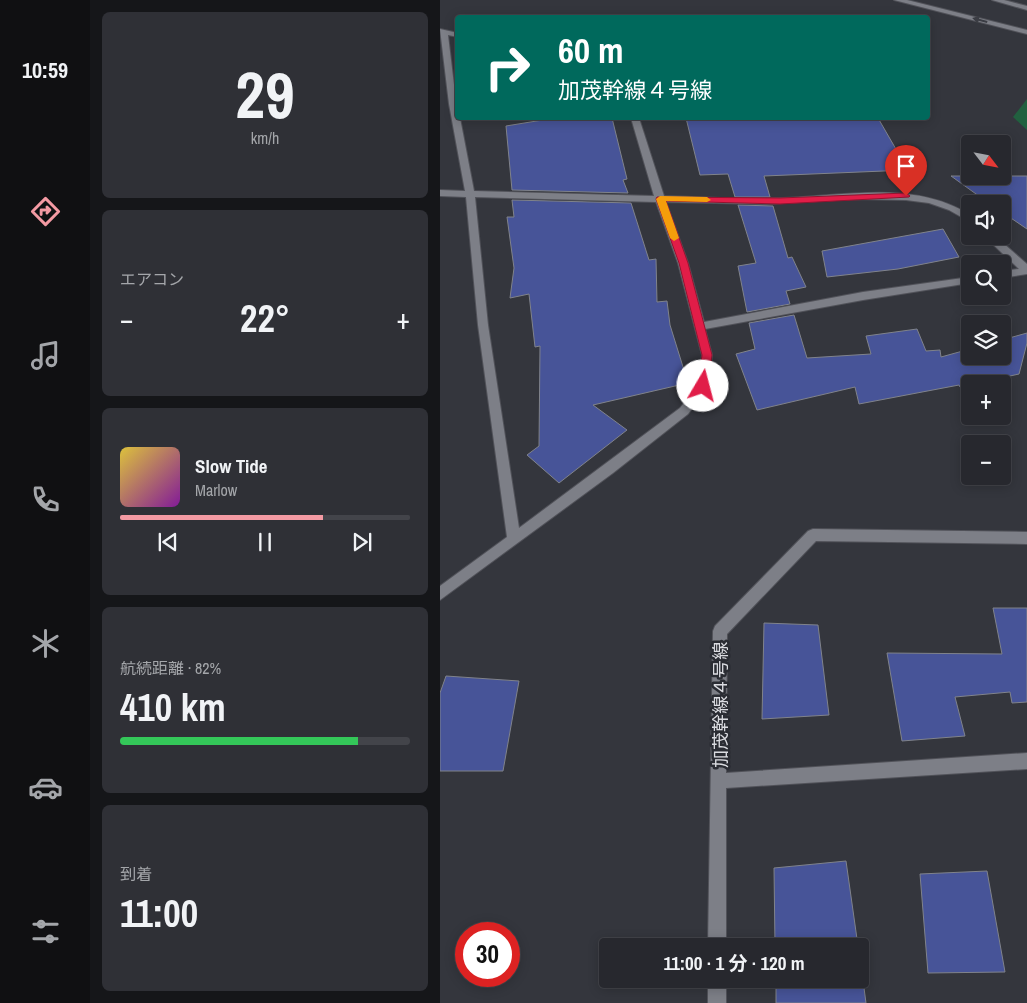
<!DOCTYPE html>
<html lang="ja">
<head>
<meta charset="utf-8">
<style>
	:root { --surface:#27282e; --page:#2f3036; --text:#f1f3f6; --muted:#a4a6aa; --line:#43444a; --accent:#f49aa3 }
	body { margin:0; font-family:"Archivo Narrow","Noto Sans JP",sans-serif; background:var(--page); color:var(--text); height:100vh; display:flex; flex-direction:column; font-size:19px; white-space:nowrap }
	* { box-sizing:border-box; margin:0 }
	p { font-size:16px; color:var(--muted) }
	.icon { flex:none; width:28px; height:28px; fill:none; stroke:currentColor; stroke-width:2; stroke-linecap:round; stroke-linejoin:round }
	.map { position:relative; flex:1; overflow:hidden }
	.panel { display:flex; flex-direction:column; gap:12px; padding:12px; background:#151619; width:350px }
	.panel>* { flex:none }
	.guide { position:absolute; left:15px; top:15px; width:475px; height:105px; border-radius:5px; box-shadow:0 2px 12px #0003,0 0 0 1px var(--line); background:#00695c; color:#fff; overflow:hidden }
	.needle { width:32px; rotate:122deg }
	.fabs { position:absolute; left:521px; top:135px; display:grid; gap:10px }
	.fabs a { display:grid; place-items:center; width:50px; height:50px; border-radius:5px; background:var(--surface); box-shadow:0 2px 12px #0003,0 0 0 1px var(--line); font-size:25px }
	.speed { position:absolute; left:15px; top:922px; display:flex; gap:10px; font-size:25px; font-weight:700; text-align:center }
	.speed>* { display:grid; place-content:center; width:65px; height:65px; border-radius:50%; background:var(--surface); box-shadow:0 2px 12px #0003,0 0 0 1px var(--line); line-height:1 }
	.speed .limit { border:8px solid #d22; background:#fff; color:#111 }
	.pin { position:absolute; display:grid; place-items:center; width:42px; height:42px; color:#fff; margin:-51px -21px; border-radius:50% 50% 50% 0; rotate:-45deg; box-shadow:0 0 5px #0007 }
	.pin .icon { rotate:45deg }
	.me { position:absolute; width:55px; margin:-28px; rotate:8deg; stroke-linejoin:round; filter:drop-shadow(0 0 4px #0008) }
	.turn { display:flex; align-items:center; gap:18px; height:105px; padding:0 20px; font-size:22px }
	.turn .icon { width:65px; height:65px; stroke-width:2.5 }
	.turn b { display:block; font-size:35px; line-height:42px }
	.big { font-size:38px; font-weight:700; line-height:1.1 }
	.panel .card { flex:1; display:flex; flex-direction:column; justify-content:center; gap:8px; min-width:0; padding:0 18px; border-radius:8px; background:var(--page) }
	.panel .dial { align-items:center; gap:0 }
	.dial b { font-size:65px; line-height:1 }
	.song { display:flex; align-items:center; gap:15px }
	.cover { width:60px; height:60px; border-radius:8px; background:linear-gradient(135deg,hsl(50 70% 55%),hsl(290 70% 35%)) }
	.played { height:5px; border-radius:2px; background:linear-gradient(90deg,var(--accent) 70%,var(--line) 70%) }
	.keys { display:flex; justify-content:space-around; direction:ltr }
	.heat { display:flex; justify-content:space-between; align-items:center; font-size:28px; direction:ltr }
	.charge { height:8px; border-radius:4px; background:linear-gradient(90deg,#34c759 82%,var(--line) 0) }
	.trip { position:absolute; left:159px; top:938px; width:270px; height:50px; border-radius:5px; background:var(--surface); box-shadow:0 2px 12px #0003,0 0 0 1px var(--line); font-weight:700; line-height:50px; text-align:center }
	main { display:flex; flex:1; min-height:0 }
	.tab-bar { display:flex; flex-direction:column; width:90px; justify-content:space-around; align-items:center; background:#101012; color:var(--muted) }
	.tab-bar .icon { width:35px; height:35px }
	.tab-bar .active { color:var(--accent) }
	.tab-bar b { font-size:22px; color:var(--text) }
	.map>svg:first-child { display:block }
	.green { fill:#21603f }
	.building { fill:#475498; stroke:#80838b }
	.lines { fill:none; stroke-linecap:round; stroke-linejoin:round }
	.street-casing { stroke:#515259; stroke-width:2 }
	.secondary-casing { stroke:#515259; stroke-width:2 }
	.street { fill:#7d7f87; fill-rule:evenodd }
	.secondary { fill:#7d7f87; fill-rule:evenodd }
	.oneway { fill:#3b3d44 }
	.route { fill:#e11d48; stroke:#92132f }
	.slow { fill:#f59e0b }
	.labels { text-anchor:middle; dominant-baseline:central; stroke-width:5; stroke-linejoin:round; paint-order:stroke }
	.street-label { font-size:18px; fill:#dbdce1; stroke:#2a2c33 }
</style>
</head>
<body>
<main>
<nav class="tab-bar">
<b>10:59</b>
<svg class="icon active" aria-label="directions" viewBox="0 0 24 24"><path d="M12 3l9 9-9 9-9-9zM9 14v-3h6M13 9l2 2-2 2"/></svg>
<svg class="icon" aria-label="music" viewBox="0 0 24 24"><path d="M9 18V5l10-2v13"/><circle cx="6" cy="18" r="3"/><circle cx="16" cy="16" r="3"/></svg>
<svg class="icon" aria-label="phone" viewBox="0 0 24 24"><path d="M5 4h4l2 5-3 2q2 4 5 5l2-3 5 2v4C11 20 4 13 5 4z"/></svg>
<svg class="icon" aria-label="climate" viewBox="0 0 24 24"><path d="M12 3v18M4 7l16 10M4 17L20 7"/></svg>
<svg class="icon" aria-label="car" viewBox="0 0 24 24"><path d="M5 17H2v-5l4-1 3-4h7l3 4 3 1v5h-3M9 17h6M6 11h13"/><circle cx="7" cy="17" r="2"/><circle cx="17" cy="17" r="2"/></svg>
<svg class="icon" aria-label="filters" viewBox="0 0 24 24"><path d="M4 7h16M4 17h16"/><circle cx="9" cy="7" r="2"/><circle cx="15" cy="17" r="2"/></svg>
</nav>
<section class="panel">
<div class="card dial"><b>29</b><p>km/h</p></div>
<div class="card"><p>エアコン</p>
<div class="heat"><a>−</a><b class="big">22°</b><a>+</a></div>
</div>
<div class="card">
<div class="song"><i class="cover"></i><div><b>Slow Tide</b><p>Marlow</p></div></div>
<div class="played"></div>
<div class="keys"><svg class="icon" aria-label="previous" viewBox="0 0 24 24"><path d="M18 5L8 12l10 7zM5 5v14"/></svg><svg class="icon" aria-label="pause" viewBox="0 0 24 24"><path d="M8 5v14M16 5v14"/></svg><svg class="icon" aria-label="next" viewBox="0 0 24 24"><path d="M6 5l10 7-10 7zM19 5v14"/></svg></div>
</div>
<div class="card"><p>航続距離 · 82%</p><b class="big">410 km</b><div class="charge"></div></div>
<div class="card"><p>到着</p><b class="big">11:00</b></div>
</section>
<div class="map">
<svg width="587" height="1003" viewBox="0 0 587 1003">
	<rect width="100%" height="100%" fill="#34363d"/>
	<path class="green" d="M 587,99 L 587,130 L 573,117 Z"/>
	<g class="building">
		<path d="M 115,118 L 172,118 L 187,179 L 183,180 L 188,193 L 72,190 L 66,126 Z"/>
		<path d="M 246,118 L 438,118 L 468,170 L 324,176 L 330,197 L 295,197 L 288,174 L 260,175 Z"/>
		<path d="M 511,176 L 587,176 L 587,229 L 562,212 L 562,204 L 550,204 Z"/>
		<path d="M 72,200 L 191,203 L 209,260 L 216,259 L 217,302 L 227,301 L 230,325 L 248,383 L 153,405 L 187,430 L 119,483 L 87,455 L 99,446 L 100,346 L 95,347 L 89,294 L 70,298 L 74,268 L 67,217 L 74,217 Z"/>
		<path d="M 298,205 L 333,206 L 348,258 L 352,257 L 366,287 L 346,291 L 350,304 L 307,312 L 298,266 L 316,263 Z"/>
		<path d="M 503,229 L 519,257 L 458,269 L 387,277 L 382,251 Z"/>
		<path d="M 354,315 L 367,358 L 431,354 L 426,336 L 477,329 L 486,351 L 500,350 L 501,357 L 530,349 L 530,356 L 562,356 L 562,340 L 587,333 L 587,343 L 579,374 L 520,387 L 519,385 L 419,404 L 415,387 L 317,410 L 296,354 L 315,349 L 309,323 Z"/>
		<path d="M 553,608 L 587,608 L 587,702 L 572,703 L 570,692 L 515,697 L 525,736 L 462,741 L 447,653 L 562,654 Z"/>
		<path d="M 324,623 L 378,625 L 389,715 L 322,719 Z"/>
		<path d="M 6,676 L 79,681 L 63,771 L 0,771 L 0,693 Z"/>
		<path d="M 406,861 L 418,946 L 335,946 L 334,868 Z"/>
		<path d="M 547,871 L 565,972 L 488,973 L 480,874 Z"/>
		<path d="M 420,958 L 426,1003 L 336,1003 L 336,979 L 420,979 Z"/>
	</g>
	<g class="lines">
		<defs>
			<g id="street">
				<path d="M 0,29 L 18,33 L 18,37 L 8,35 L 18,118 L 20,118 L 34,191 L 214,196 L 191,118 L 199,118 L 224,196 C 263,197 303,200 343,198 C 404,196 475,180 530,215 L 530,222 L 509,210 L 489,203 L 466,200 L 414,199 L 327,204 L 226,202 L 248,263 L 264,322 L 423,292 L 530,277 L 530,283 L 423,300 L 265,329 L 272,355 L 269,386 L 248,414 L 173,473 L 0,600 L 0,586 L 67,537 L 38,325 L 26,197 L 0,196 L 0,190 L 25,191 L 9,104 ZM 35,197 L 216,202 L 238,263 L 262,355 L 258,385 L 240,408 L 79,528 L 48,325 Z"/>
				<path d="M 544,236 L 555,236 L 587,264 L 587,274 L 562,278 L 562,271 L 579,269 Z"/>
				<path d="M 373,529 L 587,532 L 587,544 L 376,541 L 287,634 L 286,773 L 587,753 L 587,769 L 286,788 L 286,946 L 268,946 L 273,631 L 275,626 L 368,531 Z"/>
				<rect x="268" y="979" width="18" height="24"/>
			</g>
			<g id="secondary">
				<path d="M 454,0 L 467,0 L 587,30 L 587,34 Z"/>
				<path d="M 552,0 L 564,0 L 587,6 L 587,10 Z"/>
			</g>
		</defs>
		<use href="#street" class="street-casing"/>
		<use href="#secondary" class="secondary-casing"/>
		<use href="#street" class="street"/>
		<use href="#secondary" class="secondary"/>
	</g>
	<defs><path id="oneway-solid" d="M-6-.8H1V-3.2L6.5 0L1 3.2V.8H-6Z" transform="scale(1.25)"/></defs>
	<use class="oneway" href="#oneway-solid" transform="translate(540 20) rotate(-165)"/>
	<path class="route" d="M 466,193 L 470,196 L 469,197 L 340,204 L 226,201 L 248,263 L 272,355 L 268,386 L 267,389 L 259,389 L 258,386 L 262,355 L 239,263 L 216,199 L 217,197 L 340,198 Z"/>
	<path class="slow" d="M 220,196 L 267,197 L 271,200 L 267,202 L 226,201 L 239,238 L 234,241 L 230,238 L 216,199 Z"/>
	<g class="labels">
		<g class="street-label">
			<text transform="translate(280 705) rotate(-90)">加茂幹線４号線</text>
		</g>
	</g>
</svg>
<div class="fabs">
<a><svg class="needle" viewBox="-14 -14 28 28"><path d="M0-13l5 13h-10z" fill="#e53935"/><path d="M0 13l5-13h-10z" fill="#a4a6aa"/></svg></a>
<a><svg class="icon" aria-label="sound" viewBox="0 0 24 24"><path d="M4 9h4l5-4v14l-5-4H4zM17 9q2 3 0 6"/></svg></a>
<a><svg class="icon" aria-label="search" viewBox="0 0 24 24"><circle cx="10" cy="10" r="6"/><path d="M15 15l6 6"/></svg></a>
<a><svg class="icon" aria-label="layers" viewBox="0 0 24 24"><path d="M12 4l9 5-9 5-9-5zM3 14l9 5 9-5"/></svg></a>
<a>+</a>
<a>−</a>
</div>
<div class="speed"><div class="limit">30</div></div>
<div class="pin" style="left:466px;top:196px;background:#d93025"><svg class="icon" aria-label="arrive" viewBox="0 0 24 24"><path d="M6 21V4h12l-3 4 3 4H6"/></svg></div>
<svg class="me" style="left:263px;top:386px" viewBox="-20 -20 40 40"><circle r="19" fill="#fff"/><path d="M0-13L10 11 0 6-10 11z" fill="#e11d48"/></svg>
<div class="trip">11:00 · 1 分 · 120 m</div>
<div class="guide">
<div class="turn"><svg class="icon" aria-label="right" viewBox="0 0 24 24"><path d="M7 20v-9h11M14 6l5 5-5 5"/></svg><div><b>60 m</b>加茂幹線４号線</div></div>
</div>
</div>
</main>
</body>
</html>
